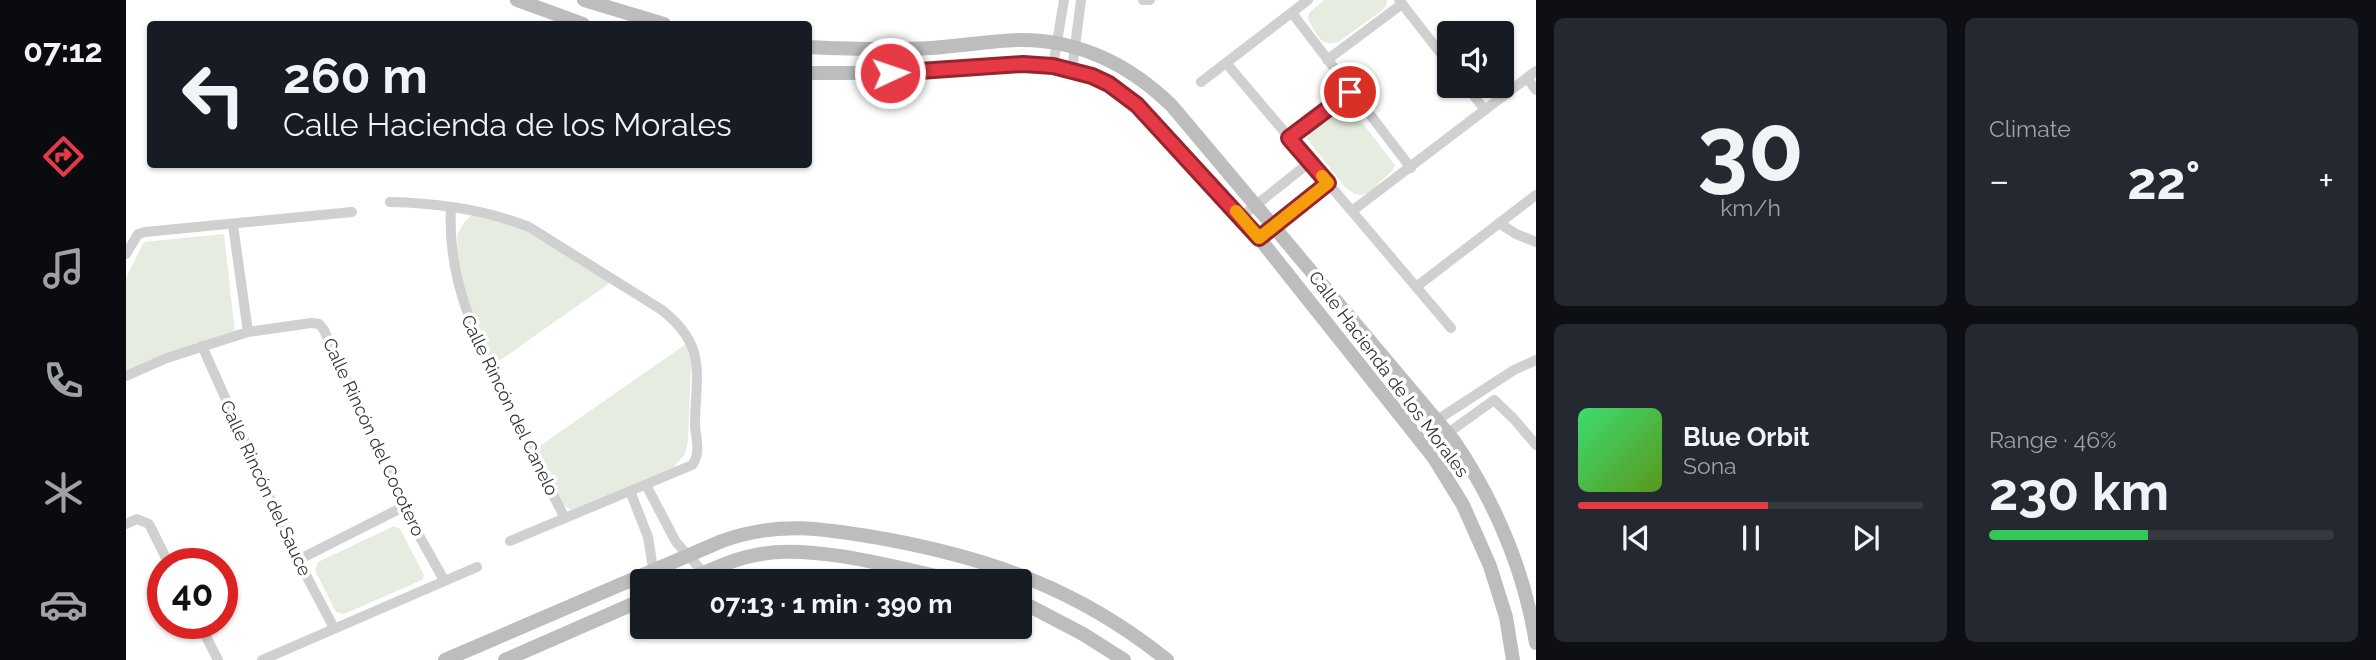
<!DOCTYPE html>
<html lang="en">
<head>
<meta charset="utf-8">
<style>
	:root { --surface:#171b24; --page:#242831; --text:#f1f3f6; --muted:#9ea1a6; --line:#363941; --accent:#e63946 }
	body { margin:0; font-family:Raleway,sans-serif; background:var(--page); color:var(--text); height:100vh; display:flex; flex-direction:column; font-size:26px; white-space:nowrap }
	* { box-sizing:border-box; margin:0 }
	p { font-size:23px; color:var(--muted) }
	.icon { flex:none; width:38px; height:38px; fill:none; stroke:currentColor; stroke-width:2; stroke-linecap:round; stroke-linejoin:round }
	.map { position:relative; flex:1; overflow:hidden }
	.side { display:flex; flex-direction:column; gap:18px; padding:18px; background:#0d0f14; width:840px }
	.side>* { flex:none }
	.banner { position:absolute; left:21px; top:21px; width:665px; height:147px; border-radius:7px; box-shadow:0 2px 5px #0004; background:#171b24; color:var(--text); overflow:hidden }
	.tools { position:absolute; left:1311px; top:21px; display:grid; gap:14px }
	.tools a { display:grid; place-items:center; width:77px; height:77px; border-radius:7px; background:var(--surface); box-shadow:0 2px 5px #0004; font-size:35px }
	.speed { position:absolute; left:21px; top:548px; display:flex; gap:14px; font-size:35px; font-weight:700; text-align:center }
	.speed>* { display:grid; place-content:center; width:91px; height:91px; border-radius:50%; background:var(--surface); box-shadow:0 2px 5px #0004; line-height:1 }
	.speed .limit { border:10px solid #d22; background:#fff; color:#111 }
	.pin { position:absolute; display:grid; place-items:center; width:60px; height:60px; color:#fff; margin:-30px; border:4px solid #fff; border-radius:50%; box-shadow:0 2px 7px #0007 }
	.me { position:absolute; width:77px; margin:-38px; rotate:87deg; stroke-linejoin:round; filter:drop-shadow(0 0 5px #0008) }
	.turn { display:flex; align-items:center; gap:24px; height:147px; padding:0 21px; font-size:32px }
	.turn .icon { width:91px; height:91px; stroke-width:2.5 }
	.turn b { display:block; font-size:49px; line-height:60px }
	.big { font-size:52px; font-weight:700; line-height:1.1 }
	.side .widget { flex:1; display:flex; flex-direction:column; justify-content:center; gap:10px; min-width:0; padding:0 24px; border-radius:10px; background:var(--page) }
	.side .dial { align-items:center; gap:0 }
	.dial b { font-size:91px; line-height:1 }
	.song { display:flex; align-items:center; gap:21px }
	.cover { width:84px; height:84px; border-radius:10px; background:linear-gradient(135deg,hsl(140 70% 55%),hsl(90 70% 35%)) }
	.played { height:7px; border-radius:4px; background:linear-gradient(90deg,var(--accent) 55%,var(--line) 55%) }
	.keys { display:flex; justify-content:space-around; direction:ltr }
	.heat { display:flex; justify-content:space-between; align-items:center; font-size:38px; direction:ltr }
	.charge { height:10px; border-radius:5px; background:linear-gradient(90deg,#34c759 46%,var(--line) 0) }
	.side .tiles { flex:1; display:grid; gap:18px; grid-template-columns:repeat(2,1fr) }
	.trip { position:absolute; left:504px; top:569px; width:402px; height:70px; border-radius:7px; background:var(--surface); box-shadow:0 2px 5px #0004; font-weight:700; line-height:70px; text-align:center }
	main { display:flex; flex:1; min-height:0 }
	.menu { display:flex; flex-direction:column; width:126px; justify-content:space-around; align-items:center; background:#090b0e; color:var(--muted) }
	.menu .icon { width:49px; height:49px }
	.menu .current { color:var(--accent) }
	.menu b { font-size:32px; color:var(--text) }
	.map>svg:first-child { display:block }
	.green { fill:#e6ecdf }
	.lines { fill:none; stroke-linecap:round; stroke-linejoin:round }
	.street { stroke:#d0d0d0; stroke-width:10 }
	.secondary { stroke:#bdbdbd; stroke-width:14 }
	.route-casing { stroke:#96252e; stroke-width:18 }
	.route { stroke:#e63946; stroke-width:12 }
	.slow { stroke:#f59e0b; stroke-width:12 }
	.labels { text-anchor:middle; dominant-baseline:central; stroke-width:7; stroke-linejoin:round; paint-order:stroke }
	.street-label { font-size:18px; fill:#333; stroke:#fff }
</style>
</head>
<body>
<main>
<nav class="menu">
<b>07:12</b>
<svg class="icon current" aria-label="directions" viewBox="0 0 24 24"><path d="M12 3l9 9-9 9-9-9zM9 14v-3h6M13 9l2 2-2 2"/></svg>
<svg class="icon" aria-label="music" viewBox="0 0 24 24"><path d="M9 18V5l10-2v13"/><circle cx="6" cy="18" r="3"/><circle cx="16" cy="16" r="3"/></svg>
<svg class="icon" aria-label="phone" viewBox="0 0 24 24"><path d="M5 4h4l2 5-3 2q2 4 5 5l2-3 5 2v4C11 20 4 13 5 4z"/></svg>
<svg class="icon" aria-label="climate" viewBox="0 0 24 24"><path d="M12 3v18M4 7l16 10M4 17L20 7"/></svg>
<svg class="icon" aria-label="car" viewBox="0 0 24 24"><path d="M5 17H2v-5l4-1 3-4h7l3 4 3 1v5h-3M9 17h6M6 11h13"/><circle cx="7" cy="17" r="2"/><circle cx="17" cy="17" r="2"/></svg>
</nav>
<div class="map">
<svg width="1410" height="660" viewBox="0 0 1410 660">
	<rect width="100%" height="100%" fill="#fff"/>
	<g class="green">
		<path d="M 1198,0 L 1261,0 L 1260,6 L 1255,11 L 1214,41 C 1194,49 1191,34 1182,19 L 1183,13 Z"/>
		<path d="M 1220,107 L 1224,107 L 1228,112 L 1269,165 L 1266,171 L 1243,192 L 1236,195 L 1229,194 L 1219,187 L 1181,139 L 1184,132 Z"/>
		<path d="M 346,215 L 387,224 L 485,282 L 366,366 L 346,330 L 332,255 L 331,235 L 338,223 Z"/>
		<path d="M 98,234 L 109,333 L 0,374 L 0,278 L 18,242 Z"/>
		<path d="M 560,344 L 565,363 L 562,441 L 559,454 L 548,467 L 445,510 L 436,504 L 408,450 Z"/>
		<path d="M 268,526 L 274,529 L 298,575 L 296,580 L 218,614 L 210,612 L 189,570 L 192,562 Z"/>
	</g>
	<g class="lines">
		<g class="street">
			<path d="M 1017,0 L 1024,0"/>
			<path d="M 1273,0 L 1323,64"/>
			<path d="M 1166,13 L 1285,168"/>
			<path d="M 1201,60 L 1276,4"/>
			<path d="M 1100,63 L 1325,328"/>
			<path d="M 927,66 L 938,0"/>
			<path d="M 946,70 L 955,0"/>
			<path d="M 1401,78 L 1410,90"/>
			<path d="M 1075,82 L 1182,0"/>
			<path d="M 1340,86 L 1359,110"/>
			<path d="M 1163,138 L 1224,92"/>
			<path d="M 264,202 C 312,203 358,209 403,227 L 536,310 C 581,346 570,372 569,423 C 569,437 576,452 566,465 L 384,541"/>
			<path d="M 325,207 C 321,272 345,327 372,385 C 393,430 416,474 439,518"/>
			<path d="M 1226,211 L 1410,71"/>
			<path d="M 1115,217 L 1184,162"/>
			<path d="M 1373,223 L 1390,234 L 1410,242"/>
			<path d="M 107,225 L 122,332"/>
			<path d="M 1133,238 L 1202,183"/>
			<path d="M 0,254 L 12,234 L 19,232 L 226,212"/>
			<path d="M 1290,287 L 1410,195"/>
			<path d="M 76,346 L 172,560 L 208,628"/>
			<path d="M 0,376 L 41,358 L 122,332 L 185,323 L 193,324 L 198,330 L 277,507 L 318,580"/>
			<path d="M 1311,420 L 1388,370 L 1410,360"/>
			<path d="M 1322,433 L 1368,400 L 1387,418 L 1410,445"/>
			<path d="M 520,485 L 550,542 L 578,573"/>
			<path d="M 504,491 L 522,537 L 529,581"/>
			<path d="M 0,524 L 11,519 L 23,524 L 43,564"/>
			<path d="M 172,560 L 277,507"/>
			<path d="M 73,623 L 92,660"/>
			<path d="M 136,660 L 351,567"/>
		</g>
		<g class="secondary">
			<path d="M 391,0 L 457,24"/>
			<path d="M 458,0 L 538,24"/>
			<path d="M 682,47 C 724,49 765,50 806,48 C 835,46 863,41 892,40 C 952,39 1004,65 1046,106 L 1328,441 C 1369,502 1398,569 1410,643"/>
			<path d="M 682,73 L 764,73 L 882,64 L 913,64 L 946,70 L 966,76 L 996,93 L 1023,117 L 1133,238 L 1308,458 L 1337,505 L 1364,566 L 1380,617 L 1387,660"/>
			<path d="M 560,581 C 584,570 609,558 635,554 C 689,544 777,569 831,581"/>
			<path d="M 894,601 L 957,634 L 998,660"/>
			<path d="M 319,660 L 596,541 C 654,520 700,529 759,539 C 867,559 954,590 1041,660"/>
			<path d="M 379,660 L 516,600"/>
		</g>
	</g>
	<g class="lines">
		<defs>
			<path id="route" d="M 764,73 L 897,64 L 927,66 L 966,76 L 983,84 L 1011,105 L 1133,238 L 1202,183 L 1163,138 L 1224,92"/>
		</defs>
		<use href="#route" class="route-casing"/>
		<use href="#route" class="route"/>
		<path class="slow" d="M 1110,211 L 1133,238 L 1202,183 L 1196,176"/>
	</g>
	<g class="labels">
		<g class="street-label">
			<text transform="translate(1263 374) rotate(53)">Calle Hacienda de los Morales</text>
			<text transform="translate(384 405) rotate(64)">Calle Rincón del Canelo</text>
			<text transform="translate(248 437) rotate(65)">Calle Rincón del Cocotero</text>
			<text transform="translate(140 488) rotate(65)">Calle Rincón del Sauce</text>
		</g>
	</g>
</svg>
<div class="tools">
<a><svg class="icon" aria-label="sound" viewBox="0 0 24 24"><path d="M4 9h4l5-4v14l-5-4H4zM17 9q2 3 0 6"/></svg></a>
</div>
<div class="speed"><div class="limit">40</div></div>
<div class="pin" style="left:1224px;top:92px;background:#d93025"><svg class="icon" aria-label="arrive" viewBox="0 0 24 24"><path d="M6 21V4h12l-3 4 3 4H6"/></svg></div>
<svg class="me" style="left:764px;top:73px" viewBox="-20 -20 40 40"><circle r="17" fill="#e63946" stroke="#fff" stroke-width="3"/><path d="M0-11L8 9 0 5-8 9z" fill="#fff"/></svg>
<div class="trip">07:13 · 1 min · 390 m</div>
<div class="banner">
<div class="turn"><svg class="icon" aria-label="left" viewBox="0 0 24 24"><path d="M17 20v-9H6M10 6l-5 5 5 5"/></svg><div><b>260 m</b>Calle Hacienda de los Morales</div></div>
</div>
</div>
<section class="side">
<div class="tiles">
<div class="widget dial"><b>30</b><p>km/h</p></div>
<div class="widget"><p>Climate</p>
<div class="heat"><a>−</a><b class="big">22°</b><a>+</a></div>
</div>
<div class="widget">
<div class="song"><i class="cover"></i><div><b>Blue Orbit</b><p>Sona</p></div></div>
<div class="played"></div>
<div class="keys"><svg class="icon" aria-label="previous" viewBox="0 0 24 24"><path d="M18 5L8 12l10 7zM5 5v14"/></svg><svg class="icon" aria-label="pause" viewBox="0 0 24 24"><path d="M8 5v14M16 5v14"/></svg><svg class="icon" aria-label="next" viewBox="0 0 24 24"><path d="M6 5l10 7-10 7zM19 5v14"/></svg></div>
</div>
<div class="widget"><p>Range · 46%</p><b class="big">230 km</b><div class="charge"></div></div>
</div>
</section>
</main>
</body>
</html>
